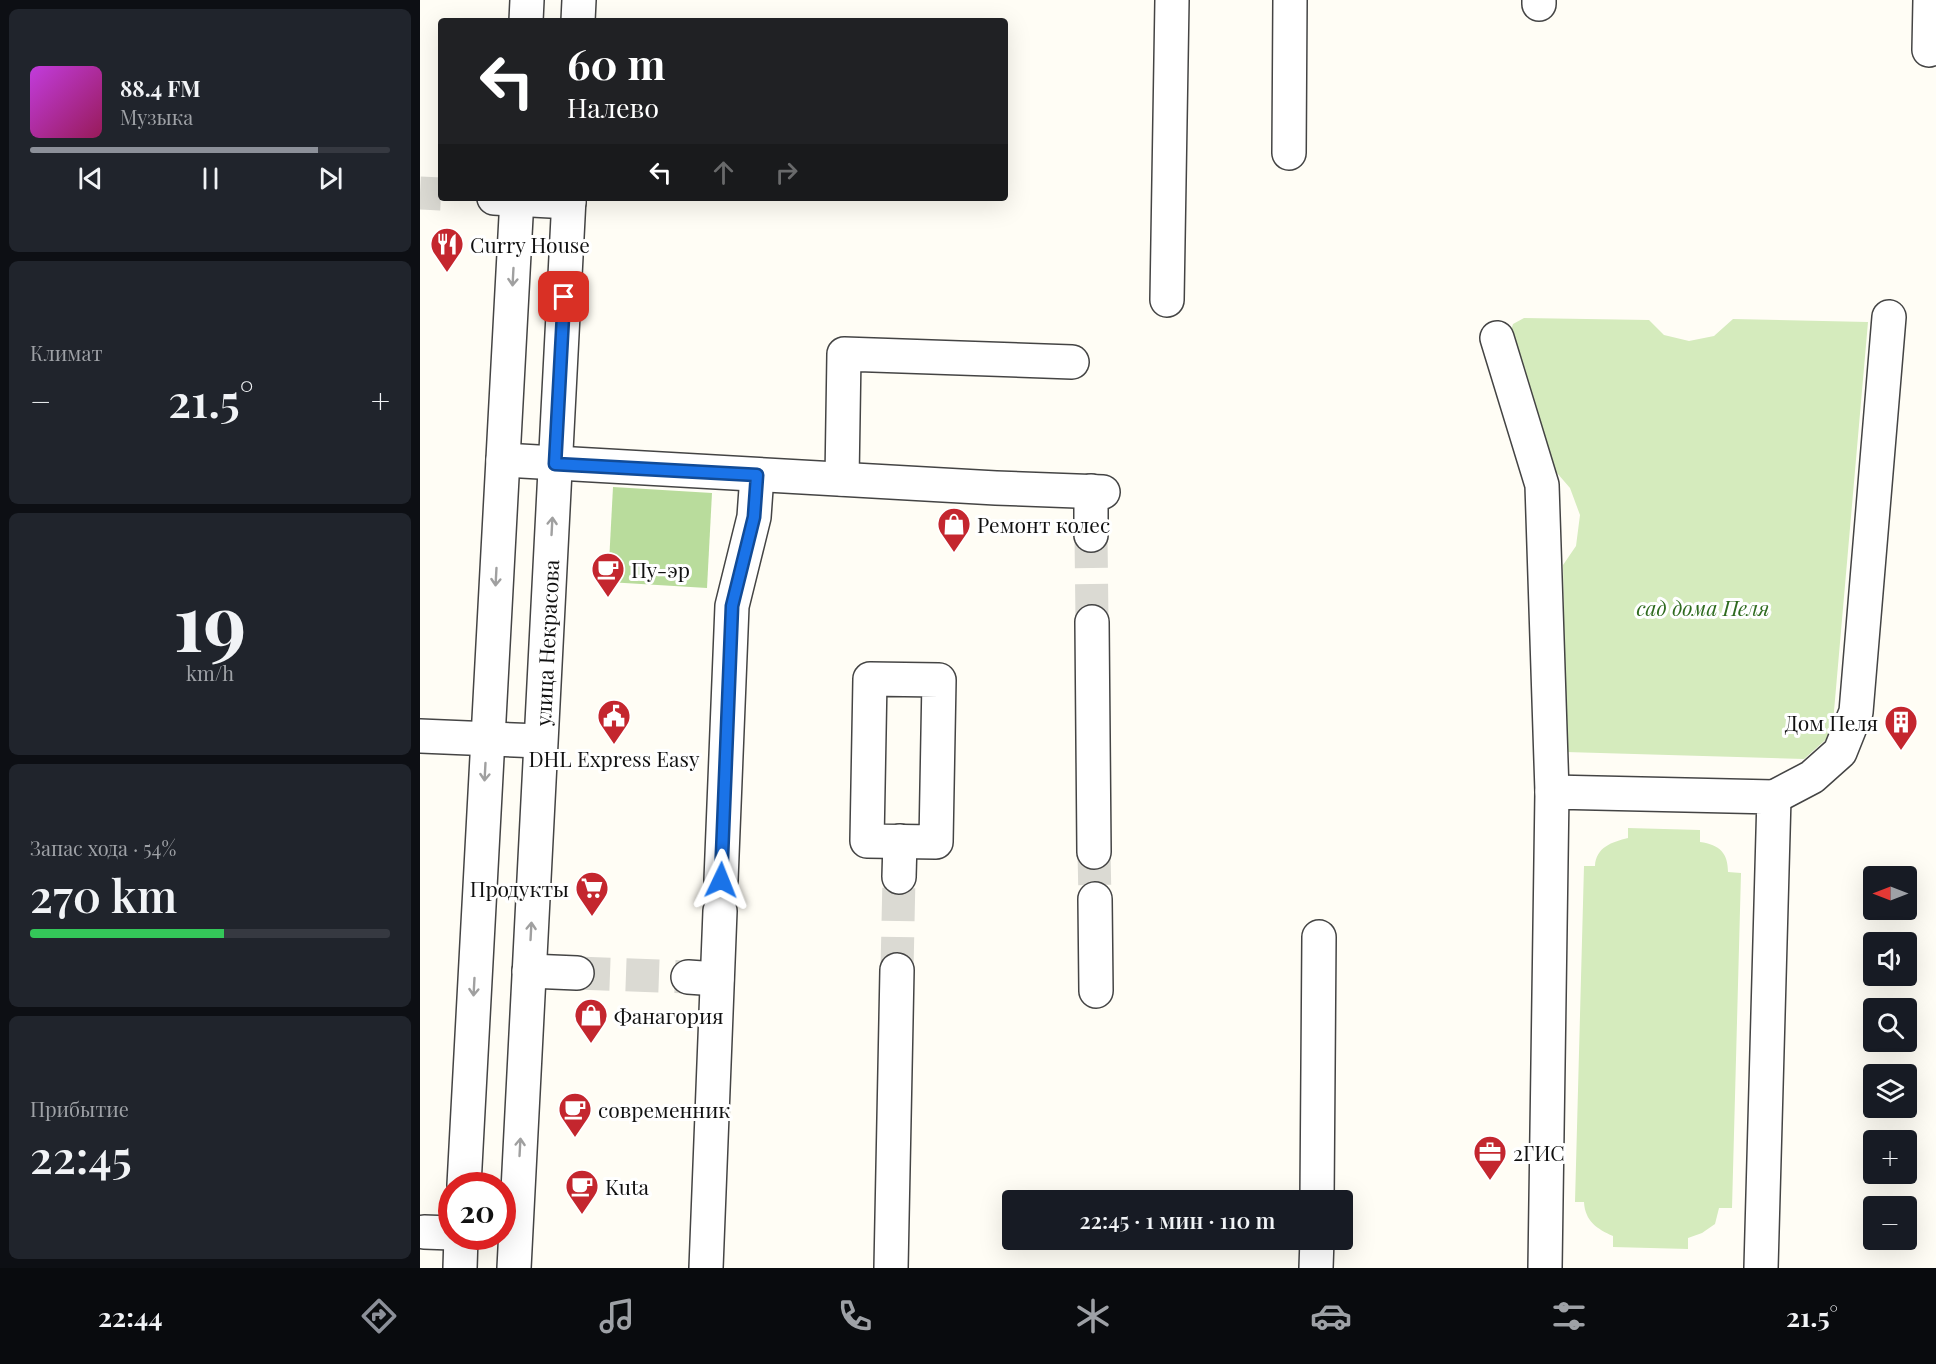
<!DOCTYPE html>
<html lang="ru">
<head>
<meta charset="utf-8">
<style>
	:root { --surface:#171b24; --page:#20242c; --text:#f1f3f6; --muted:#9ea1a6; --line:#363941; --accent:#8c9099 }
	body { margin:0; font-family:"Playfair Display",serif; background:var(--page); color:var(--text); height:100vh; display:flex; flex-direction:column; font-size:22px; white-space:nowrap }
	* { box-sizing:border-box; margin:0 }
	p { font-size:20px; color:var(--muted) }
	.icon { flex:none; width:33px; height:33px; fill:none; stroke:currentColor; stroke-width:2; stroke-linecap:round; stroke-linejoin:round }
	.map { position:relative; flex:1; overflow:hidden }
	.details { display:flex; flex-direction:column; gap:9px; padding:9px; background:#0d0f14; width:420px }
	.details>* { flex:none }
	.hud { position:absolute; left:18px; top:18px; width:570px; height:183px; border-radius:6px; box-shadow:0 6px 24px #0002; background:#202124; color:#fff; overflow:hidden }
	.needle { width:39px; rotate:270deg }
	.fabs { position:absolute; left:1443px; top:866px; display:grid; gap:12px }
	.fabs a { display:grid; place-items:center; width:54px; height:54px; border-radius:6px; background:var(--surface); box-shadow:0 6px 24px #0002; font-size:30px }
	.speed { position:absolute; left:18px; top:1172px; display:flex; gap:12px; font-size:30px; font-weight:700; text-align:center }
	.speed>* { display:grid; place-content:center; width:78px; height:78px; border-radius:50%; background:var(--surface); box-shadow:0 6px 24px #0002; line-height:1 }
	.speed .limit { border:9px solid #d22; background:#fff; color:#111 }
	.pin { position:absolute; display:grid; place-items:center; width:51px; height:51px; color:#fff; margin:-26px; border-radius:12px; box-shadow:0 3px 9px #0006 }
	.me { position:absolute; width:66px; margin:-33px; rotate:2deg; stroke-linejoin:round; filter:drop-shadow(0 0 4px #0008) }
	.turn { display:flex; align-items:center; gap:21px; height:126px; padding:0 30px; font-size:27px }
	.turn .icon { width:78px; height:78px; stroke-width:2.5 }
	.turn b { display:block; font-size:42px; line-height:51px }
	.lanes { display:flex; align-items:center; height:57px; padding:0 30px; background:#0003; justify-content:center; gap:30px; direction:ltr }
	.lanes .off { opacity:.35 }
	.big { font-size:45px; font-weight:600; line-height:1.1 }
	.details .tile { flex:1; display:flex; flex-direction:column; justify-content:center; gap:9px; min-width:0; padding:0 21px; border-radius:9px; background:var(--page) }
	.details .dial { align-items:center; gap:0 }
	.dial b { font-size:78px; line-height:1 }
	.song { display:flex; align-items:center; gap:18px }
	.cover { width:72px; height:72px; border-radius:9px; background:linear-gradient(135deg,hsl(290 70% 55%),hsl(330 70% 35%)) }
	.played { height:6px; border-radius:3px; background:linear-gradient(90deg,var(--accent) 80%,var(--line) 80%) }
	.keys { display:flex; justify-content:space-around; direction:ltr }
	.heat { display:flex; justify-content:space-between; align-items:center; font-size:33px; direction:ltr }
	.charge { height:9px; border-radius:4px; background:linear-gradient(90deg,#34c759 54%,var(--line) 0) }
	.trip { position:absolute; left:582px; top:1190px; width:351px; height:60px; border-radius:6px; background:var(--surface); box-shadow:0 6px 24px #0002; font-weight:600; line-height:60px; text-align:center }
	.tabs { display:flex; height:96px; justify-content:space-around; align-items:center; background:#090b0e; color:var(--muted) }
	.tabs .icon { width:42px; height:42px }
	.tabs .current { color:var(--accent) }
	.tabs b { font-size:27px; color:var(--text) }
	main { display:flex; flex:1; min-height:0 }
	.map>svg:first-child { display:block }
	.green { fill:#d5ebbd }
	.forest { fill:#b9dc9c }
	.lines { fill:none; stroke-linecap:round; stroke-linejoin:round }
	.minor-tunnel { stroke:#dbdad3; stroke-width:33; stroke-dasharray:33 16; stroke-linecap:butt }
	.minor-casing { stroke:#444; stroke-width:36 }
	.minor { stroke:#fff; stroke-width:33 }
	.oneway { stroke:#a0a0a0 }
	.route-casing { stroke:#114b97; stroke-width:15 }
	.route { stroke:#1a73e8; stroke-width:10 }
	.labels { text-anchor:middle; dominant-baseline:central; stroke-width:6; stroke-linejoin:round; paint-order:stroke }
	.poi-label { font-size:21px; fill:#111; stroke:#fff; text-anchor:start }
	.park-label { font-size:21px; font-style:italic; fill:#2f6b1f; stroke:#fff }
	.street-label { font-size:21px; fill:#111; stroke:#fff }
</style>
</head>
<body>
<main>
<section class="details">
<div class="tile">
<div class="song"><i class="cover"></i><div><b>88.4 FM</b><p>Музыка</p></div></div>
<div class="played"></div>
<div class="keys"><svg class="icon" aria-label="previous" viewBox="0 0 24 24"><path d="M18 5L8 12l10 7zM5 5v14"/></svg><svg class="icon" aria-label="pause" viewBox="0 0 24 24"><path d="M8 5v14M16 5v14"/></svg><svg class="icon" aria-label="next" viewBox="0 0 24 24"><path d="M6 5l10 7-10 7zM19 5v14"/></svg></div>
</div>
<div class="tile"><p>Климат</p>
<div class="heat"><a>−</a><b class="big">21.5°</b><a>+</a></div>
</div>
<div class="tile dial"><b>19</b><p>km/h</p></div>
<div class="tile"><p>Запас хода · 54%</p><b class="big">270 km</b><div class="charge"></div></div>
<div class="tile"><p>Прибытие</p><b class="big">22:45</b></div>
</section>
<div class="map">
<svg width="1516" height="1268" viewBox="0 0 1516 1268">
	<rect width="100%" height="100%" fill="#fffdf5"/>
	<g class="green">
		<path d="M 1104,318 L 1229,320 L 1244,335 L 1269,341 L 1294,336 L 1313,319 L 1448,322 L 1412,734 L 1384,759 L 1146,752 L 1143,565 L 1156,546 L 1160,515 L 1150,488 L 1131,466 L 1090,334 L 1093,324 Z"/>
		<path d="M 1208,828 L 1280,830 L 1280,842 C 1300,845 1308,853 1308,872 L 1321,873 L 1312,1208 L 1299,1208 L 1295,1224 L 1282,1233 L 1268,1238 L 1268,1249 L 1193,1247 L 1193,1236 C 1177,1229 1165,1221 1164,1202 L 1155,1202 L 1164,866 L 1175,866 C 1176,847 1192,842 1208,838 Z"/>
	</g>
	<path class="forest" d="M 193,487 L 292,493 L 287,588 L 188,582 Z"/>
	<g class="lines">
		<g class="minor-tunnel">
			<path d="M 0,193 L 21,194"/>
			<path d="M 671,535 L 672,622"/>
			<path d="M 674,852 L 675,899"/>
			<path d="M 477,970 L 479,877"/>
			<path d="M 157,973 L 268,977"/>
		</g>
		<defs>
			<g id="minor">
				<path d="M 1119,4 L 1119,0"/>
				<path d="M 106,21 L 107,0"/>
				<path d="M 158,21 L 159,0"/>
				<path d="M 1509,50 L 1510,0"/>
				<path d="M 869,153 L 870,0"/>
				<path d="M 74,198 L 149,202"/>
				<path d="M 747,300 L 752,0"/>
				<path d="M 1077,338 L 1122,485 L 1132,792"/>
				<path d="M 83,460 L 576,488 L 683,492"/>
				<path d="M 422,479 L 424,354 L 652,362"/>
				<path d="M 671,491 L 671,535"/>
				<path d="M 672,622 L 674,852"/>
				<path d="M 450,679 L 519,680 L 516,842 L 447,841 Z"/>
				<path d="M 0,736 L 120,741"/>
				<path d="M 1354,797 L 1392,777 L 1420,752 L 1436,712 L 1469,317"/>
				<path d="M 479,877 L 480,841"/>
				<path d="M 301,880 L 312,606 L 334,517 L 337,475"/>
				<path d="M 675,899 L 676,991"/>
				<path d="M 109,971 L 157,973"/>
				<path d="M 268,977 L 297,979"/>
				<path d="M 44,1185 L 97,198"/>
				<path d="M 897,1200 L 899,937"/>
				<path d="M 4,1232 L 32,1233"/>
				<path d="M 40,1268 L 41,1236"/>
				<path id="s1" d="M 94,1268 L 149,198"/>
				<path d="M 286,1268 L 300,911"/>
				<path d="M 471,1268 L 477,970"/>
				<path d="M 896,1268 L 897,1239"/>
				<path d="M 1125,1268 L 1132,792 L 1354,797 L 1341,1268"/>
			</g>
		</defs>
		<use href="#minor" class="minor-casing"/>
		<use href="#minor" class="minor"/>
	</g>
	<defs><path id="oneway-shaft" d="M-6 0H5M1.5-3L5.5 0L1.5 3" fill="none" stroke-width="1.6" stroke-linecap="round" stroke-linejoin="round" transform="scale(1.5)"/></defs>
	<g class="oneway">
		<use href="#oneway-shaft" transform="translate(93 277) rotate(93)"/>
		<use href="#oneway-shaft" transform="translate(132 526) rotate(-87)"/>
		<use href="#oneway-shaft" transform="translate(76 577) rotate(93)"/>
		<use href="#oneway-shaft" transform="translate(65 772) rotate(93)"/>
		<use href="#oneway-shaft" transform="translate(111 931) rotate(-87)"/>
		<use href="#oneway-shaft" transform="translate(54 987) rotate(93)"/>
		<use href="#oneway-shaft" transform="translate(100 1147) rotate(-87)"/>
	</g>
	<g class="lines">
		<defs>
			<path id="route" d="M 144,297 L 135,464 L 337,475 L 334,517 L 312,606 L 301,880"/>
		</defs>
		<use href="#route" class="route-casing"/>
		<use href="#route" class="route"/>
	</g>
	<defs>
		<symbol id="restaurant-pin" viewBox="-11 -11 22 30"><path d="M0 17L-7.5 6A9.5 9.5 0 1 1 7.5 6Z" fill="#c4262e" stroke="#fff"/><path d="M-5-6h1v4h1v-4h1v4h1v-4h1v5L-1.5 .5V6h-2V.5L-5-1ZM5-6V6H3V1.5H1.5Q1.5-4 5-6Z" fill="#fff"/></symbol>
		<symbol id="shop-pin" viewBox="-11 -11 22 30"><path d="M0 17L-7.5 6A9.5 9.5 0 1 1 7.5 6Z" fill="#c4262e" stroke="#fff"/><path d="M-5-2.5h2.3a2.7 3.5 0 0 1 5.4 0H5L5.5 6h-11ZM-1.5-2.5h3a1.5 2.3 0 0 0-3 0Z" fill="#fff"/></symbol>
		<symbol id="cafe-pin" viewBox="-11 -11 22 30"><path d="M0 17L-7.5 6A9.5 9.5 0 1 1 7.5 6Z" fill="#c4262e" stroke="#fff"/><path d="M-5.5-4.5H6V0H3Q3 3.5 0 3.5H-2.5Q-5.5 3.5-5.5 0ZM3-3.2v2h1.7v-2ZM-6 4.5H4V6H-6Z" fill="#fff"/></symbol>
		<symbol id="civic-pin" viewBox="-11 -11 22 30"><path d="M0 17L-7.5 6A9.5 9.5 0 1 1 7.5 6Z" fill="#c4262e" stroke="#fff"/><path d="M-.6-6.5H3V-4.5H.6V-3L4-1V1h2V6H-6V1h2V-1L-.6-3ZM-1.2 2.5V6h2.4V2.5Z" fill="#fff"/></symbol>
		<symbol id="building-pin" viewBox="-11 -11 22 30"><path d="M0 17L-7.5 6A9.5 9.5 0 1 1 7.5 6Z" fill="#c4262e" stroke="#fff"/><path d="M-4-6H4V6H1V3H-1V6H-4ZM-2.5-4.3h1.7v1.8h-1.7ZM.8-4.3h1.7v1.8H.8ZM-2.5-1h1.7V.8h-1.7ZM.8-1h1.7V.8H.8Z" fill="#fff"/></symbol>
		<symbol id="supermarket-pin" viewBox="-11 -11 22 30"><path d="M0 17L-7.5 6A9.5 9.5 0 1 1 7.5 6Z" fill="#c4262e" stroke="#fff"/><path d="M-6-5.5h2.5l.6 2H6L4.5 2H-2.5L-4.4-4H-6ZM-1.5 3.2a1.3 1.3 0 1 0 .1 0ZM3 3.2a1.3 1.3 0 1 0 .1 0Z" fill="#fff"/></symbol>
		<symbol id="office-pin" viewBox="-11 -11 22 30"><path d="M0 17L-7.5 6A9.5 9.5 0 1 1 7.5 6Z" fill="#c4262e" stroke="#fff"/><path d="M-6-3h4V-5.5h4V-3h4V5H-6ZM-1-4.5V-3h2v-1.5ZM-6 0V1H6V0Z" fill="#fff"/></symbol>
	</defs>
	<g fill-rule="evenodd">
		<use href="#restaurant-pin" x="8" y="225" width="38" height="52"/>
		<use href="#shop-pin" x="515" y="505" width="38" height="52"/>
		<use href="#cafe-pin" x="169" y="550" width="38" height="52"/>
		<use href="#civic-pin" x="175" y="697" width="38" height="52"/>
		<use href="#building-pin" x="1462" y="703" width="38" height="52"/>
		<use href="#supermarket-pin" x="153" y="869" width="38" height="52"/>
		<use href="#shop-pin" x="152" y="996" width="38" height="52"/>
		<use href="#cafe-pin" x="136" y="1090" width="38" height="52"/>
		<use href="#office-pin" x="1051" y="1133" width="38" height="52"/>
		<use href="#cafe-pin" x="143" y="1167" width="38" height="52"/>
	</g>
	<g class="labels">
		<g class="poi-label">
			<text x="50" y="244">Curry House</text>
			<text x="557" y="524">Ремонт колес</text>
			<text x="211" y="569">Пу-эр</text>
			<text x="1458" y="722" text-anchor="end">Дом Пеля</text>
			<text x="194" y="758" text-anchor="middle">DHL Express Easy</text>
			<text x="149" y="888" text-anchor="end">Продукты</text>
			<text x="194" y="1015">Фанагория</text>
			<text x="178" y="1109">современник</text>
			<text x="1093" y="1152">2ГИС</text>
			<text x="185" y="1186">Kuta</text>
		</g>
		<g class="park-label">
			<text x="1283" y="607">сад дома Пеля</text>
		</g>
		<g class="street-label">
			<text stroke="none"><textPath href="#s1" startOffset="626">улица Некрасова</textPath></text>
		</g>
	</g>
</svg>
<div class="fabs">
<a><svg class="needle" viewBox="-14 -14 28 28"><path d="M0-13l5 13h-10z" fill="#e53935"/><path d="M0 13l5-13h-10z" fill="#9ea1a6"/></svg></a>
<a><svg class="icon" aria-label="sound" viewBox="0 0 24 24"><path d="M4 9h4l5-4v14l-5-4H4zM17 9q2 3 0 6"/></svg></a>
<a><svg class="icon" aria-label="search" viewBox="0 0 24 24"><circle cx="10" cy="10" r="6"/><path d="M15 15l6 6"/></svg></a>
<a><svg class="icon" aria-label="layers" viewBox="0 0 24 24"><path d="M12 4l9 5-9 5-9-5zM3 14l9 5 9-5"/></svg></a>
<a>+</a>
<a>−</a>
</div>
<div class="speed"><div class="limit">20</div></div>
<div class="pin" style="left:144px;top:297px;background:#d93025"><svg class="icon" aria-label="arrive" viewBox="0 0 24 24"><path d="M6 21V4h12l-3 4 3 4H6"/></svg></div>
<svg class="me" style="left:301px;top:880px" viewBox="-20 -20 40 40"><path d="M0-17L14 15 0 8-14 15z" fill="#1a73e8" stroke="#fff" stroke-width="4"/></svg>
<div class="trip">22:45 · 1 мин · 110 m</div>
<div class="hud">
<div class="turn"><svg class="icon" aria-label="left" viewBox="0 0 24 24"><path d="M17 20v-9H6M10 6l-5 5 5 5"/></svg><div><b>60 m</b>Налево</div></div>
<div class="lanes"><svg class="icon" aria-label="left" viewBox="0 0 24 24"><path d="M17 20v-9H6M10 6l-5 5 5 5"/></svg><svg class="icon off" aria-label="ahead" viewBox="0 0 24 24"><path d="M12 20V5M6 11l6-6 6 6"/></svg><svg class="icon off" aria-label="right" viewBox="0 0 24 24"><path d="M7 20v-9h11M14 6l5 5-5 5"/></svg></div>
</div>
</div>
</main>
<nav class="tabs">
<b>22:44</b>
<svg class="icon current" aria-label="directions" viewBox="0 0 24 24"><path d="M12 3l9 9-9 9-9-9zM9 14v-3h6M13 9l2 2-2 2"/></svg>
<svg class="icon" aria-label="music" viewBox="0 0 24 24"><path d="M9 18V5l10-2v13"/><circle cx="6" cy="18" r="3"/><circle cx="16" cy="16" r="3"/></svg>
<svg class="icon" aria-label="phone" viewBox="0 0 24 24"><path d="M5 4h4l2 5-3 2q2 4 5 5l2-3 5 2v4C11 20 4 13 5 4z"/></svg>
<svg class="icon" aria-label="climate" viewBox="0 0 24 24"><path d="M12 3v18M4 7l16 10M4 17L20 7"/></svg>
<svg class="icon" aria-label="car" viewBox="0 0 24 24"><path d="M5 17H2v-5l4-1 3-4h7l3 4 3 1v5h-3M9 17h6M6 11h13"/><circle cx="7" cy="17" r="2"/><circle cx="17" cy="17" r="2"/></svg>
<svg class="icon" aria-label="filters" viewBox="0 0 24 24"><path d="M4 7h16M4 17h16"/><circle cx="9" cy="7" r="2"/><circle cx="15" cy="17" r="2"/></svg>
<b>21.5°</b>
</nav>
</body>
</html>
